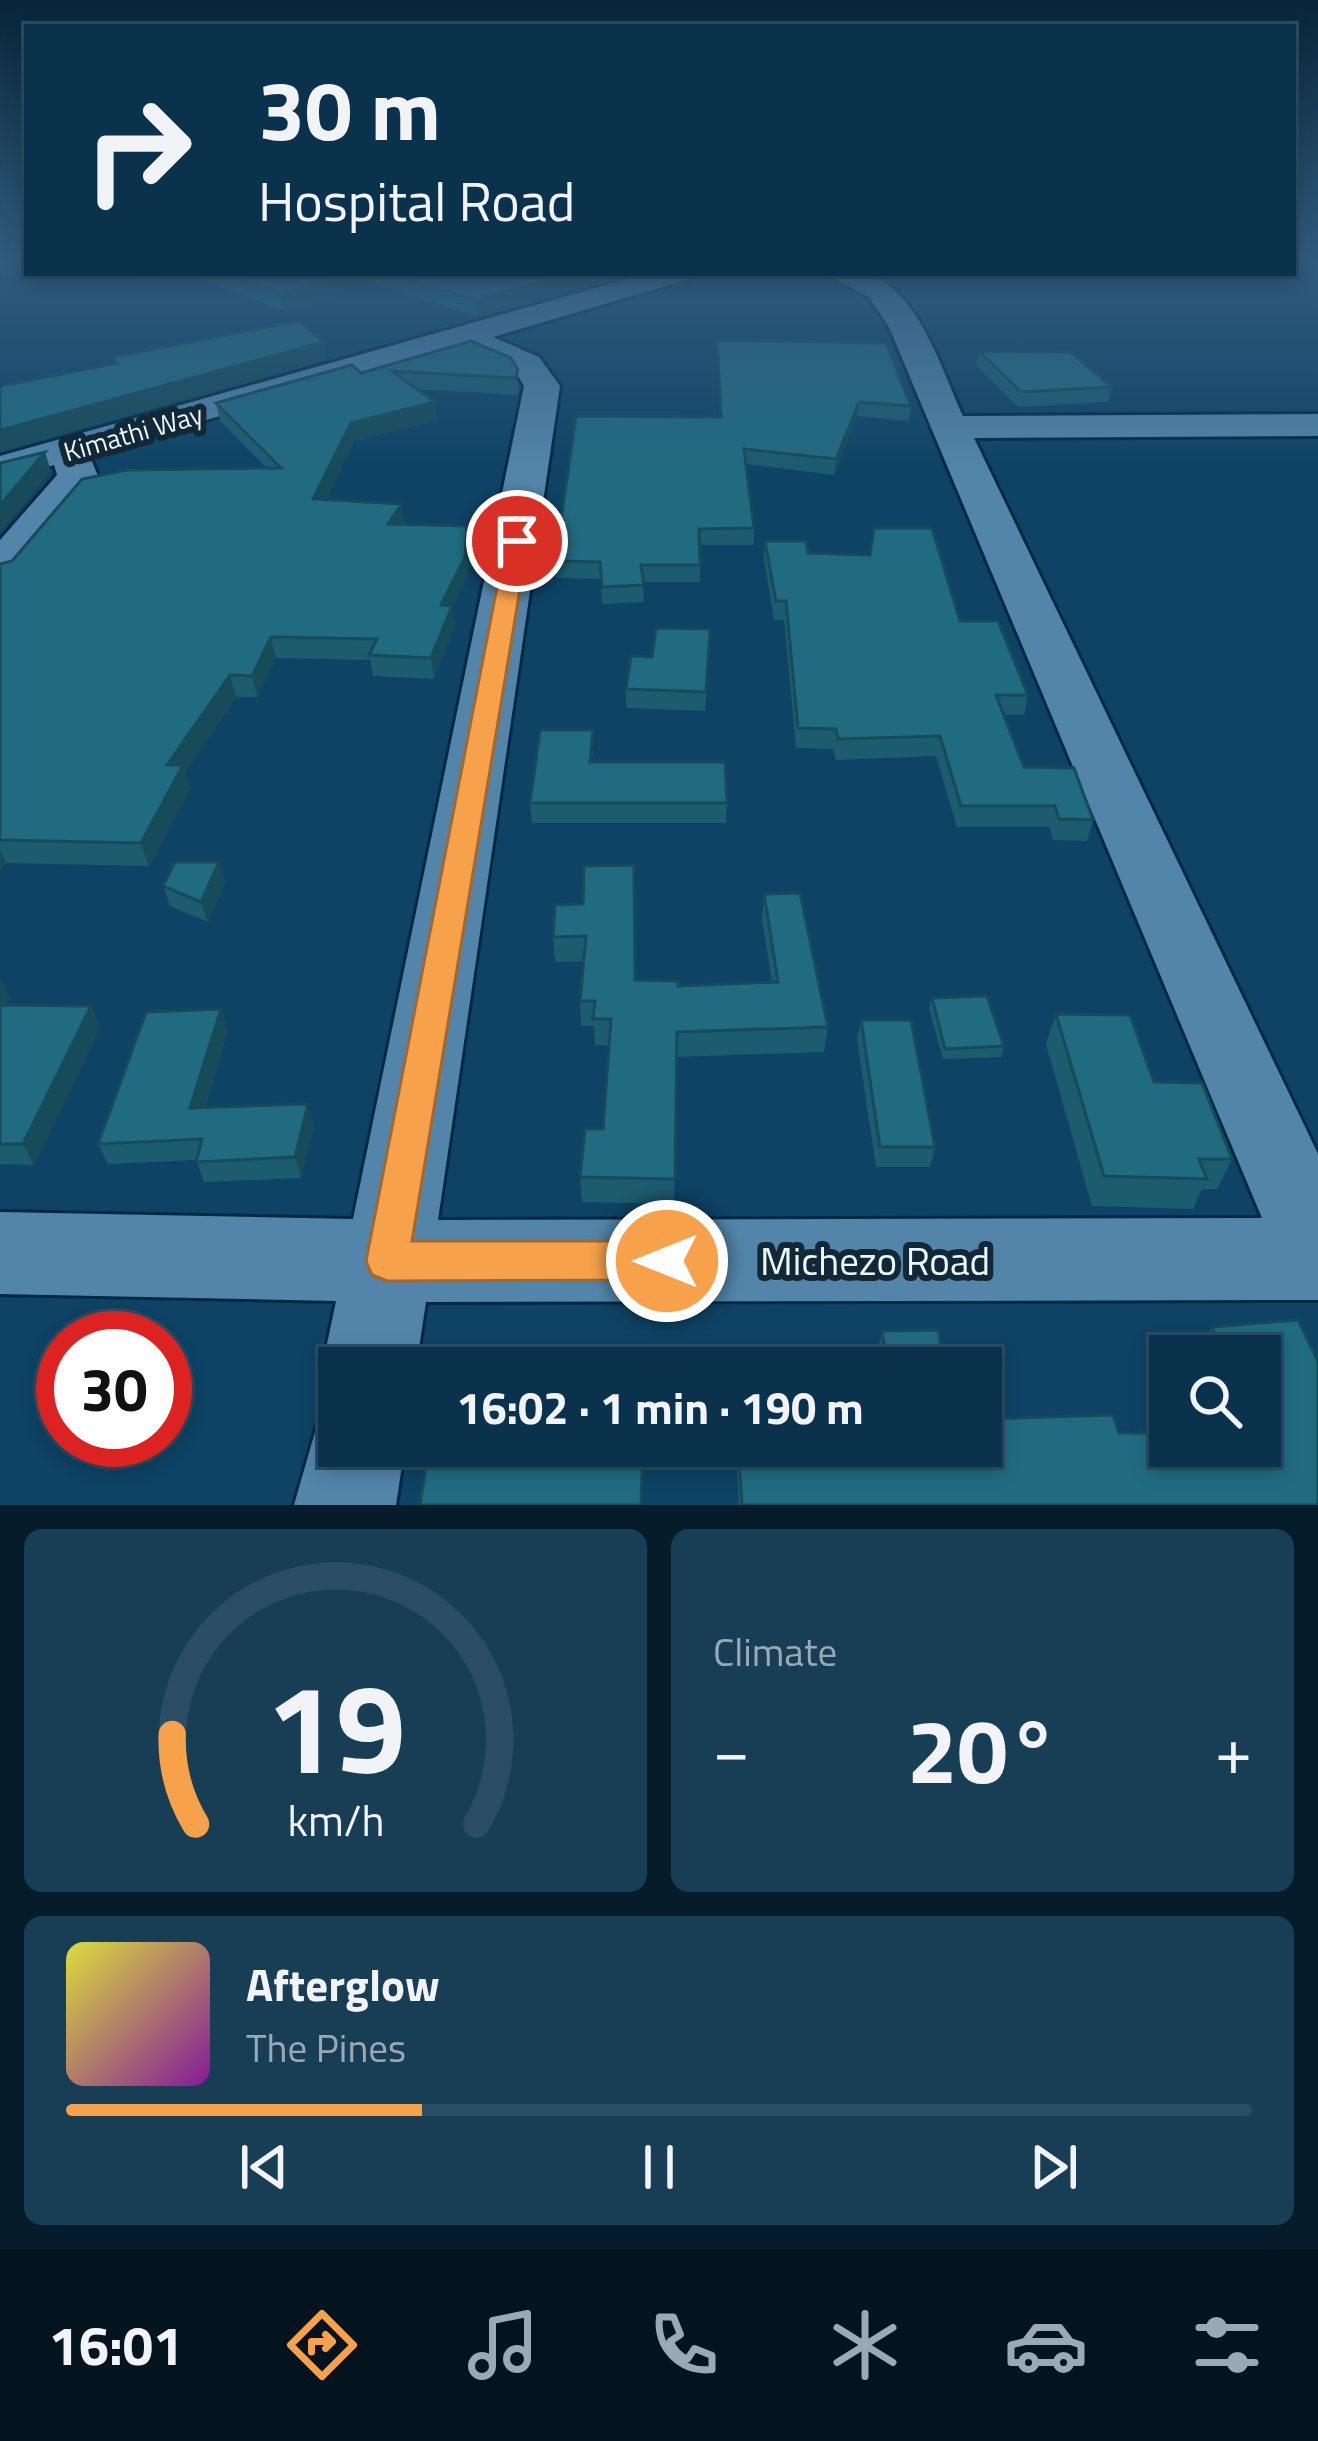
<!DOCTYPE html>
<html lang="en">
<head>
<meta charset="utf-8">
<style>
	:root { --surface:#0a324c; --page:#183e56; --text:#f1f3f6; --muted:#99aab5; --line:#2a4d64; --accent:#f8a14b }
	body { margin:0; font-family:"Titillium Web",sans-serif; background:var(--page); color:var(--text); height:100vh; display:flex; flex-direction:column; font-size:45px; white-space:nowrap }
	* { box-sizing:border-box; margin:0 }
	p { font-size:39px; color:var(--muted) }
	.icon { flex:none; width:66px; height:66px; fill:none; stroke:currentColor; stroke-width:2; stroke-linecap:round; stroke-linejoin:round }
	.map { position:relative; height:1505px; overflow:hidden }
	.side { display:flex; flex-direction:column; gap:24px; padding:24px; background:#061c2a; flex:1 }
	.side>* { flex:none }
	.banner { position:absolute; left:24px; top:24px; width:1272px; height:252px; border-radius:0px; box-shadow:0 6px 18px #0003,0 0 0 3px var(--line); background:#0a324c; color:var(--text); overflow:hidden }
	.fabs { position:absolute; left:1149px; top:1335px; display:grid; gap:24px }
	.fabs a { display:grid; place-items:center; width:132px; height:132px; border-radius:0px; background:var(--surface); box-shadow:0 6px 18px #0003,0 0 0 3px var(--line); font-size:60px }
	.speed { position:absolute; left:36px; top:1311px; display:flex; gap:24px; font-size:60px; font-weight:700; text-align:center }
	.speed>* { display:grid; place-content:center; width:156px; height:156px; border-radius:50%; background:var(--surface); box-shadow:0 6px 18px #0003,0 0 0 3px var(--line); line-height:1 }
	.speed .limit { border:18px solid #d22; background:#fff; color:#111 }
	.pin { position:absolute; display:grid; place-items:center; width:102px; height:102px; color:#fff; margin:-51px; border:6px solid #fff; border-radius:50%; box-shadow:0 3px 12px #0007 }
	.me { position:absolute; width:132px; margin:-66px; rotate:270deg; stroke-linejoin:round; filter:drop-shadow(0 0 9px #0008) }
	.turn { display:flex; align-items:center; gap:42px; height:252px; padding:0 36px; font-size:54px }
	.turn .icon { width:156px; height:156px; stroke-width:2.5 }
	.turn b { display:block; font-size:84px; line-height:102px }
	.big { font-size:90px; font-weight:700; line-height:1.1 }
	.side .card { flex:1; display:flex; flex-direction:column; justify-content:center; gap:18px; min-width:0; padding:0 42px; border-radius:18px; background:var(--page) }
	.side .dial { align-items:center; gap:0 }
	.dial svg { height:312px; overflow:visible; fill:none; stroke:var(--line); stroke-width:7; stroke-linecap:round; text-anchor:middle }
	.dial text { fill:var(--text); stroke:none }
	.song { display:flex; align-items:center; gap:36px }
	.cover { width:144px; height:144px; border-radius:18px; background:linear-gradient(135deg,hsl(60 70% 55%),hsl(290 70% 35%)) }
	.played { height:12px; border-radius:6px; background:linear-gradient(90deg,var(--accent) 30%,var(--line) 30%) }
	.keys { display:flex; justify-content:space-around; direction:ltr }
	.heat { display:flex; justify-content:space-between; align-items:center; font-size:66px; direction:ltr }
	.side .tiles { flex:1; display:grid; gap:24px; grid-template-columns:1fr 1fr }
	.card:last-child { grid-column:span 2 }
	.trip { position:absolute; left:318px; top:1347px; width:684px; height:120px; border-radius:0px; background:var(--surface); box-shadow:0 6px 18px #0003,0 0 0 3px var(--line); font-weight:700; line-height:120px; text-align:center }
	.dock { display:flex; height:192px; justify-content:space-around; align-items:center; background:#04141e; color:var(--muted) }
	.dock .icon { width:84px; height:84px }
	.dock .current { color:var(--accent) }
	.dock b { font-size:54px; color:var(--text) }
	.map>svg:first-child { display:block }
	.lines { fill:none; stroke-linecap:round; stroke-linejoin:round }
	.minor-casing { stroke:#012942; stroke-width:6 }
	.minor { fill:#5385aa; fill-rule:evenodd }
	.wall { fill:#1c5c6f }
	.shaded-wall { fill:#174b5a }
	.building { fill:#216b81; stroke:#174b5a; stroke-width:3 }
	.route { fill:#f8a14b; stroke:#a16931; stroke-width:3 }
	.labels { text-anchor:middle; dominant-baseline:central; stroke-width:12; stroke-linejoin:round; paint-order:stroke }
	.far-street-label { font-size:27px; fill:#ebf6fe; stroke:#132837 }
	.near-street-label { font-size:39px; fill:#ebf6fe; stroke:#132837 }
</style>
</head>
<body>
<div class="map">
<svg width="1318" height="1505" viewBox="0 0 1318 1505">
	<rect width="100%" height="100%" fill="#0e4365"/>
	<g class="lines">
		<defs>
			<g id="minor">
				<path d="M 649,273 L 694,273 L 690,279 L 493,337 L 539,357 L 560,386 L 438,1220 L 1262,1218 L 889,327 L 869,297 L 824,273 C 836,273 850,271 862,273 C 917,284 942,371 963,416 L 1318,414 L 1318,436 L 974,438 L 1318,1154 L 1318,1300 L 426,1302 L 416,1368 L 339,1368 L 339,1403 L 322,1368 L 336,1301 L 0,1294 L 0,1212 L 353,1219 L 524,386 L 515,371 L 460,346 L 89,454 L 98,476 L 92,485 L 16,578 L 0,582 L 0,540 L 57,475 L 54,465 L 0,480 L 0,456 Z"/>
				<path d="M 339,1404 L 339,1446 L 405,1446 L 396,1505 L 294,1505 L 321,1411 Z"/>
			</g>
		</defs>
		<use href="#minor" class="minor-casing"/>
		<use href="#minor" class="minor"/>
	</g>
	<g class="wall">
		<path d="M 135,273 L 632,273 L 596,283 L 595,276 L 590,284 L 478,317 L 373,284 L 284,311 L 192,276 L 137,281 Z"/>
		<path d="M 717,340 L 911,406 L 909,421 L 857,416 L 834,475 L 746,464 L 754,528 L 754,545 L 700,545 L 700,582 L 643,582 L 644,602 L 602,604 L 601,579 L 556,578 L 555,561 L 720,417 Z"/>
		<path d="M 979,351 L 1112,387 L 1108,402 L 1018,407 L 976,365 Z"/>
		<path d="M 511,358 L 519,387 L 518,395 L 417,389 L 435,402 L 437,420 L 354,441 L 326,500 L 469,545 L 467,577 L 452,608 L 455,626 L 434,679 L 373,676 L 370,660 L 276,658 L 257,697 L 236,697 L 185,772 L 190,788 L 149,866 L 6,863 L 0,872 L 0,564 L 267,468 L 220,421 L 216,403 L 361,373 Z"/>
		<path d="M 765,541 L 808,553 L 960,621 L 1028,695 L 1024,715 L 1004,715 L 1024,767 L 1093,820 L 1087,841 L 1053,840 L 1049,827 L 957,827 L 936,756 L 836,760 L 833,749 L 796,748 L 784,620 L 774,620 L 764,559 Z"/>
		<path d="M 710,629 L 705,711 L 626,708 L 626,689 L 652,657 Z"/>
		<path d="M 593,750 L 592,762 L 727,803 L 726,823 L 532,823 L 530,803 Z"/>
		<path d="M 225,882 L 208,922 L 170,906 L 163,886 Z"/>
		<path d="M 764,894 L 828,1027 L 824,1052 L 676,1057 L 674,1204 L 582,1202 L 580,1177 L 603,1129 L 609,1045 L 595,1045 L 594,1026 L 581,1026 L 580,1001 L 583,961 L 555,962 L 553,937 L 555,905 L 635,980 L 678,986 L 772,982 L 762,919 Z"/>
		<path d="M 0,979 L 9,998 L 5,1005 L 91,1006 L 100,1027 L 34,1165 L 0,1164 Z"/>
		<path d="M 932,998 L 1004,1046 L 1001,1057 L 943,1059 L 929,1008 Z"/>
		<path d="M 1056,1014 L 1154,1082 L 1232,1159 L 1217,1189 L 1202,1189 L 1193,1209 L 1092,1206 L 1046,1044 Z"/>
		<path d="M 861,1020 L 935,1147 L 930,1167 L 876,1167 L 857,1040 Z"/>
		<path d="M 228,1030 L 205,1107 L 314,1124 L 301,1178 L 204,1182 L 196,1160 L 108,1164 L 98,1144 Z"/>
		<path d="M 1298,1320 L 1318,1361 L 1318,1505 L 739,1505 L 735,1446 L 981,1446 L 981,1419 L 1113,1415 L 1119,1433 L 1170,1433 L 1170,1446 L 1260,1446 L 1260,1356 L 1205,1356 L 1201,1346 L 1212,1327 Z"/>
		<path d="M 882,1331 L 945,1368 L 880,1363 L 878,1350 Z"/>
	</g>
	<g class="shaded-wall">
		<path d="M 0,263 L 27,263 L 27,273 L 67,273 L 0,278 Z"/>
		<path d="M 135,273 L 191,273 L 192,276 L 137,281 Z"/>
		<path d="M 355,273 L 372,273 L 373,284 L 284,311 L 281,294 Z"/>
		<path d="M 572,273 L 632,273 L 596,283 L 595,276 L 590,284 L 478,317 L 476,300 Z"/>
		<path d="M 324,342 L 327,359 L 0,452 L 0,430 Z"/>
		<path d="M 435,402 L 437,420 L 354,441 L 317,518 L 313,499 L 351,423 Z"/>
		<path d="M 859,402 L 857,416 L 834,475 L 836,459 Z"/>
		<path d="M 45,452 L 51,471 L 0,533 L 0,505 Z"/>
		<path d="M 402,504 L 405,524 L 391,544 L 388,524 Z"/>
		<path d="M 467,526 L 469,545 L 467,577 L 452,608 L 455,626 L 434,679 L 431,658 L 441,605 Z"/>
		<path d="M 271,637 L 276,658 L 257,697 L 252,676 Z"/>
		<path d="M 230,675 L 236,697 L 185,772 L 190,788 L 149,866 L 141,843 L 167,765 Z"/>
		<path d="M 0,850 L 6,863 L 0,872 Z"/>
		<path d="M 219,862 L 225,882 L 208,922 L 201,902 Z"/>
		<path d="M 0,979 L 9,998 L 0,1015 Z"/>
		<path d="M 91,1006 L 100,1027 L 34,1165 L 23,1144 Z"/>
		<path d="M 221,1009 L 228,1030 L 198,1128 L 190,1108 Z"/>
		<path d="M 308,1104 L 314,1124 L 301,1178 L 295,1157 Z"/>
	</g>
	<g class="building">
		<path d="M 222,273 L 355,273 L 281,294 Z"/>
		<path d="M 387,273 L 572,273 L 476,300 Z"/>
		<path d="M 299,321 L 324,342 L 0,430 L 0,386 L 117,363 L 112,357 Z"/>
		<path d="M 717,340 L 886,343 L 911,406 L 859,402 L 836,459 L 744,449 L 754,528 L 699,529 L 700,565 L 641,565 L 644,585 L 602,587 L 600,562 L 555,561 L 576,416 L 721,417 Z"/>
		<path d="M 471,341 L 511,358 L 518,370 L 516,378 L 392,371 L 435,402 L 351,423 L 313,499 L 402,504 L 388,524 L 467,526 L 465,557 L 441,605 L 452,606 L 431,658 L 369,655 L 377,639 L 271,637 L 252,676 L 230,675 L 167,765 L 183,765 L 141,843 L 0,840 L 0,564 L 12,561 L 82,479 L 127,470 L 281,468 L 216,403 L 352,365 L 361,373 Z"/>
		<path d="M 979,351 L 1071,352 L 1112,387 L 1021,392 Z"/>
		<path d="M 45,452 L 0,505 L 0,463 Z"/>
		<path d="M 874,528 L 932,528 L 960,621 L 998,621 L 1028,695 L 996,695 L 1024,767 L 1074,768 L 1093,820 L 1059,819 L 1055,806 L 961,806 L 940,736 L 838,739 L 836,729 L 798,728 L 786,601 L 776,601 L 765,541 L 806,541 L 808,553 L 870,555 Z"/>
		<path d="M 656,628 L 710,629 L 706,692 L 626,689 L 631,656 L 652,657 Z"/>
		<path d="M 540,730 L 593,730 L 590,762 L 725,762 L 727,803 L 530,803 Z"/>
		<path d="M 175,862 L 219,862 L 201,902 L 163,886 Z"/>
		<path d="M 634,865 L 635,980 L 678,981 L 678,986 L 778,982 L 764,894 L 800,893 L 828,1027 L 677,1032 L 675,1179 L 580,1177 L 585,1129 L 603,1129 L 611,1019 L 593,1019 L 595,1001 L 580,1001 L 586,936 L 553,937 L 555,905 L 583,904 L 584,866 Z"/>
		<path d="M 987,996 L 1004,1046 L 945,1049 L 932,998 Z"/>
		<path d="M 0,1005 L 91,1006 L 23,1144 L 0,1144 Z"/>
		<path d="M 221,1009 L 190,1108 L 308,1104 L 295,1157 L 196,1162 L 202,1139 L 98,1144 L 146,1012 Z"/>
		<path d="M 1056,1014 L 1130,1015 L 1154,1082 L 1202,1083 L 1232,1159 L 1199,1159 L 1207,1179 L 1104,1176 Z"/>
		<path d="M 861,1020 L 911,1020 L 935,1147 L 880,1147 Z"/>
		<path d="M 1298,1320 L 1318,1361 L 1318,1505 L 742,1505 L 738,1446 L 981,1446 L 981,1419 L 1113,1415 L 1119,1433 L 1170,1433 L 1170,1446 L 1260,1446 L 1260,1356 L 1225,1356 L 1212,1327 Z"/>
		<path d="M 938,1330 L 945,1368 L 732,1368 L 887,1363 L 882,1331 Z"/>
		<path d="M 429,1446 L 643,1446 L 641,1505 L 420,1505 Z"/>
	</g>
	<linearGradient id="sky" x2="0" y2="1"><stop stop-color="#082538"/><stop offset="0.55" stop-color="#305b7e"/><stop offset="1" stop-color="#305b7e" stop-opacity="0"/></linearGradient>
	<rect width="1318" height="474" fill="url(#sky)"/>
	<path class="route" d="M 517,535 L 528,541 L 412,1241 L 667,1241 L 681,1247 L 688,1261 L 681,1275 L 667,1280 L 387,1281 L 372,1275 L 366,1261 L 506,541 Z"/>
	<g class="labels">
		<g class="far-street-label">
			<text transform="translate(133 432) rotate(-16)">Kimathi Way</text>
		</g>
		<g class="near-street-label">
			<text x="875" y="1260">Michezo Road</text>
		</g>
	</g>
</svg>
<div class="fabs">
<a><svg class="icon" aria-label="search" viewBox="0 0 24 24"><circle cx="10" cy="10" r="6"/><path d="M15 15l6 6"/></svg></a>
</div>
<div class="speed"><div class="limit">30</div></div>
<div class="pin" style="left:517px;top:541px;background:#d93025"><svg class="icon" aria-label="arrive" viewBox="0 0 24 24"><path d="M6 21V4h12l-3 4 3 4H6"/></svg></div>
<svg class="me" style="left:667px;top:1261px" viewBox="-20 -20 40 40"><circle r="17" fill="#f8a14b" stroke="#fff" stroke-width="3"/><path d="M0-11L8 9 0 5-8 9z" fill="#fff"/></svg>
<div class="trip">16:02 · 1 min · 190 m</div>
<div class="banner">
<div class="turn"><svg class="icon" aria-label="right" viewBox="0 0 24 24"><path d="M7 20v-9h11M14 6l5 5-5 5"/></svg><div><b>30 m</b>Hospital Road</div></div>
</div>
</div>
<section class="side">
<div class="tiles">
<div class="card dial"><svg viewBox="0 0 100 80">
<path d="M14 69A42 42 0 1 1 86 69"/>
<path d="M14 69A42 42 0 0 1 8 46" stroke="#f8a14b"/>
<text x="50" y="56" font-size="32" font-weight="700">19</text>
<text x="50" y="72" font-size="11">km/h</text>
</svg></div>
<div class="card"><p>Climate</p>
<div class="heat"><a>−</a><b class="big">20°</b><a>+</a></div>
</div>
<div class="card">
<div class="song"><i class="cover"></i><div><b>Afterglow</b><p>The Pines</p></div></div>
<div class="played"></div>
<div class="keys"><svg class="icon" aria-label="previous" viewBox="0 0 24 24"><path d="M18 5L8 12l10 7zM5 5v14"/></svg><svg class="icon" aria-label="pause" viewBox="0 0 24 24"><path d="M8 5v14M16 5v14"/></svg><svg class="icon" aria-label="next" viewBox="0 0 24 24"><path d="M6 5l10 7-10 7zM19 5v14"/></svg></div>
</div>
</div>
</section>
<nav class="dock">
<b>16:01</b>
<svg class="icon current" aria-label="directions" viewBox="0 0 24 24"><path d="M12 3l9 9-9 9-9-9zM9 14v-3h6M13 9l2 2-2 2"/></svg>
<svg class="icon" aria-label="music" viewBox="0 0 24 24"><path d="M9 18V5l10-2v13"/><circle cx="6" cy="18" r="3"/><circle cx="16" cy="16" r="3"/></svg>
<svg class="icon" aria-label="phone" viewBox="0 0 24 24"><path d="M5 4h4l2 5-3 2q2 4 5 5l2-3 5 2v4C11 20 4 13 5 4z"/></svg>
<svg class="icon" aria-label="climate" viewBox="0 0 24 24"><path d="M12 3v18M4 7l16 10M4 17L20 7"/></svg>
<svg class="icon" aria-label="car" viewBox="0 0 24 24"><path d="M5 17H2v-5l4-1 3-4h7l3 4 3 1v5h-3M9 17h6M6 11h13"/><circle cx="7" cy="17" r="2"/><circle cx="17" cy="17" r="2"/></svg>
<svg class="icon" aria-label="filters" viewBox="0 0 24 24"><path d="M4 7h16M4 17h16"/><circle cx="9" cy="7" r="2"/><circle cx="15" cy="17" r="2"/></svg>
</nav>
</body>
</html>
